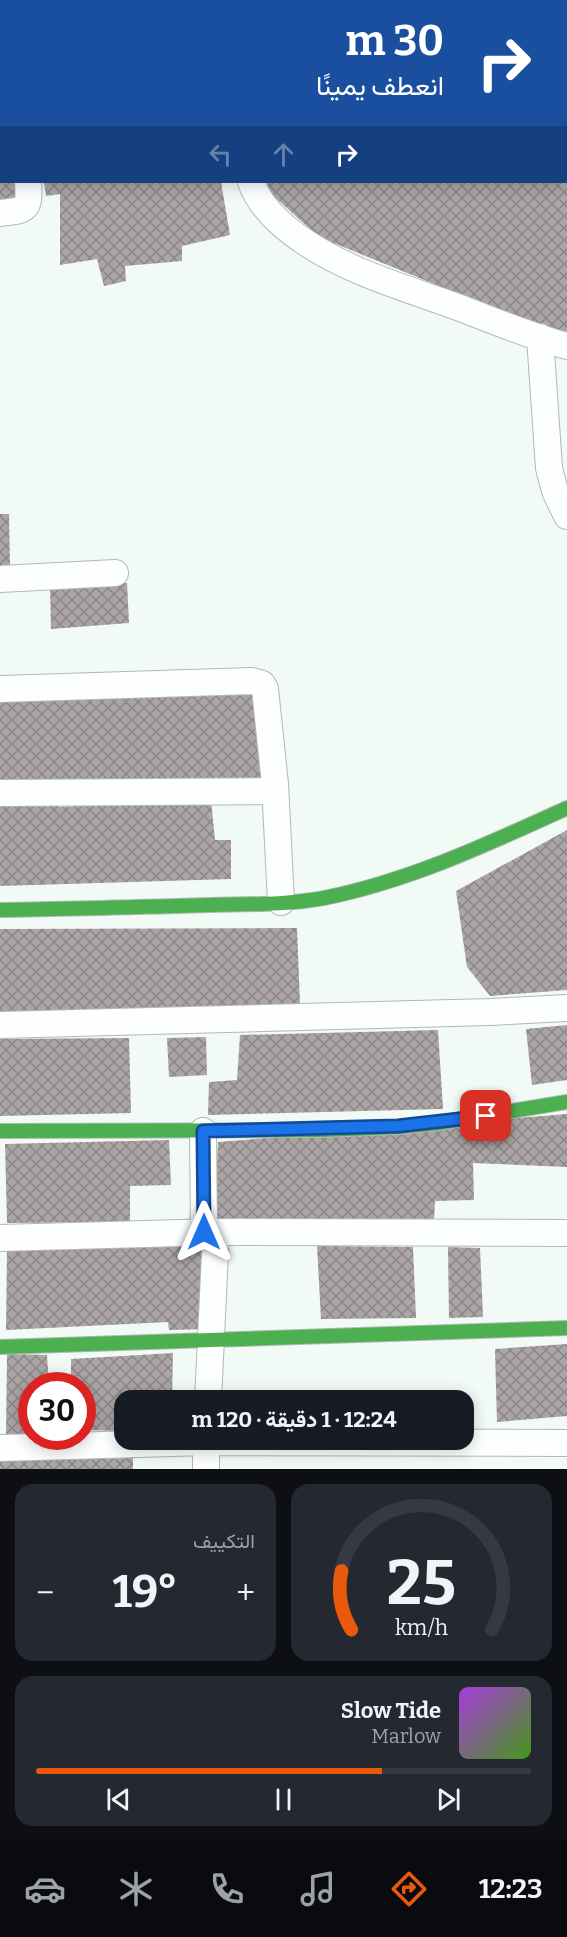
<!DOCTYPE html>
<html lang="ar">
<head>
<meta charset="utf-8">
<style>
	:root { --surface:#171b24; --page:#242831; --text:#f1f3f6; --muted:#9ea1a6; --line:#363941; --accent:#ea580c }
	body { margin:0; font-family:Bitter,Vazirmatn,serif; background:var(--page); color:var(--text); direction:rtl; height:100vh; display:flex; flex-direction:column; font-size:22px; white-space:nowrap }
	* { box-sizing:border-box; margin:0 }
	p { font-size:20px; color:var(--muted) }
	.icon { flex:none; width:33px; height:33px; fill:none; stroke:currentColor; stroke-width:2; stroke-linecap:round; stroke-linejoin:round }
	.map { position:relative; height:1469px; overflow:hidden; direction:ltr }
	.side { display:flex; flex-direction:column; gap:15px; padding:15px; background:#0d0f14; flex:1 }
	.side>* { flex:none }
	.top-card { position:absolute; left:0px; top:0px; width:567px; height:183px; box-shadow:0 3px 15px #0003; direction:rtl; background:#1a4fa0; color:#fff; overflow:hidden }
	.speed { position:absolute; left:18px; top:1372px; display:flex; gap:12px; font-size:30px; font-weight:700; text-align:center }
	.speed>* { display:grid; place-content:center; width:78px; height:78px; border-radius:50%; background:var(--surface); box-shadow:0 3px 15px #0003; line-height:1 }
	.speed .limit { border:9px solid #d22; background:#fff; color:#111 }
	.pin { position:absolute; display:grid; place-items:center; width:51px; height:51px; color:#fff; margin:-26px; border-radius:12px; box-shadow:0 3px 9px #0006 }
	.me { position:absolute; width:66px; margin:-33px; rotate:0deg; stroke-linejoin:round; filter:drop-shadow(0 0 4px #0008) }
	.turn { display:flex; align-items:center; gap:21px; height:126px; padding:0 24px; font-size:27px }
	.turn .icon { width:78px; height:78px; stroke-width:2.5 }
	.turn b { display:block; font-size:42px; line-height:51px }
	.lanes { display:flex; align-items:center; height:57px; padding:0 24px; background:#0003; justify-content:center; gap:30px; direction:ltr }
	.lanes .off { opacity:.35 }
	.big { font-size:45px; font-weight:700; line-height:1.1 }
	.side .tile { flex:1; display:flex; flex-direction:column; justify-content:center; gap:9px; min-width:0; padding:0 21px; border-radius:18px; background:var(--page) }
	.side .dial { align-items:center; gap:0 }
	.dial svg { height:156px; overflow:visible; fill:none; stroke:var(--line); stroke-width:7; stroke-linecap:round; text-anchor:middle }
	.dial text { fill:var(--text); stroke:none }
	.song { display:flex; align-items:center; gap:18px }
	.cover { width:72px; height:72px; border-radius:9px; background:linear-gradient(135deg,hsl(280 70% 55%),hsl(100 70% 35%)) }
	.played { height:6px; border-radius:3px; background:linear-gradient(90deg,var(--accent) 70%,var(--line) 70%) }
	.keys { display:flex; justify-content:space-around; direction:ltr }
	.heat { display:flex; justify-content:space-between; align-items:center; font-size:33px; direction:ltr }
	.side .tiles { flex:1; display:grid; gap:15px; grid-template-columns:1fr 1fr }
	.tile:last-child { grid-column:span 2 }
	.trip { position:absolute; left:114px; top:1390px; width:360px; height:60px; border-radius:18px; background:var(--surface); box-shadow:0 3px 15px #0003; font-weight:700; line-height:60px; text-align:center; direction:rtl }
	.dock { display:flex; height:96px; justify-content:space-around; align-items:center; background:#090b0e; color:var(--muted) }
	.dock .icon { width:42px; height:42px }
	.dock .on { color:var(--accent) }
	.dock b { font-size:27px; color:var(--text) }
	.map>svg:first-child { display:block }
	.building { fill:url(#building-cross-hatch) }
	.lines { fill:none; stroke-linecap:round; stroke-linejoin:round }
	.street-casing { stroke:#b0b9b4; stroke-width:28 }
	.fast-casing { stroke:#b0b9b4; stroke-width:16 }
	.street { stroke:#fdfefe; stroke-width:26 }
	.fast { stroke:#4caf50; stroke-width:14 }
	.route-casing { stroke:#114b97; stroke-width:15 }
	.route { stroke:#1a73e8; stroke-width:10 }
</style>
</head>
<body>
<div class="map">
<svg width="567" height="1469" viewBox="0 0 567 1469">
	<defs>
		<pattern id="building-cross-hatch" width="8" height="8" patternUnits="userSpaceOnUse" patternTransform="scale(1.5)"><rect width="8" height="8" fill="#aca5a5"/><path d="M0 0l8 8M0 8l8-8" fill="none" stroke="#8b8686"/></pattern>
	</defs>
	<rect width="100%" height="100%" fill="#f1faf5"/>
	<g class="building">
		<path d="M 0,182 L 21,182 L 22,199 L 0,201 Z"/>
		<path d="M 44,182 L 221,182 L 230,235 L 182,246 L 182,261 L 125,266 L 126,281 L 104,286 L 97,259 L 60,265 L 60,194 L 46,196 Z"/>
		<path d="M 267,182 L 567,182 L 567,334 L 549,331 L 319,237 L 269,192 Z"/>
		<path d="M 0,514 L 9,514 L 10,566 L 0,566 Z"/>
		<path d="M 50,583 L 127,583 L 129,623 L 51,629 Z"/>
		<path d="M 262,693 L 261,782 L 0,781 L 0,700 Z"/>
		<path d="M 0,800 L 59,802 L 59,807 L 211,800 L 215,840 L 231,840 L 231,879 L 0,886 Z"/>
		<path d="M 567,830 L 567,990 L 490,996 L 467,967 L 456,891 Z"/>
		<path d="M 297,928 L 300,1004 L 0,1012 L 0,929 Z"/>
		<path d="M 567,1025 L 567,1080 L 532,1085 L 526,1029 Z"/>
		<path d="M 438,1030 L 443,1109 L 208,1115 L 209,1082 L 237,1080 L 240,1035 Z"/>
		<path d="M 206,1037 L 207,1075 L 169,1077 L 167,1038 Z"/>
		<path d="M 129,1038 L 131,1113 L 0,1116 L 0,1039 Z"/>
		<path d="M 567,1114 L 567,1167 L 473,1163 L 474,1200 L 435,1201 L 434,1220 L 214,1226 L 218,1142 Z"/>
		<path d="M 169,1140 L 171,1185 L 130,1186 L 130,1222 L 7,1223 L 5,1144 Z"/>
		<path d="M 210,1246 L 208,1329 L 169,1330 L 168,1322 L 6,1330 L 7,1249 Z"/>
		<path d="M 317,1246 L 413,1247 L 416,1318 L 321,1319 Z"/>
		<path d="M 448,1247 L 480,1248 L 483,1317 L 449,1318 Z"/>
		<path d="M 567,1344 L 567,1416 L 497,1422 L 495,1349 Z"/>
		<path d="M 173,1353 L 172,1401 L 124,1401 L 124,1431 L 82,1430 L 82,1386 L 71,1386 L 71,1359 Z"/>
		<path d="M 7,1354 L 47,1355 L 49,1386 L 32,1386 L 32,1434 L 6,1435 Z"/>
		<path d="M 133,1458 L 133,1469 L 0,1469 L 0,1461 Z"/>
	</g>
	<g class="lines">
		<defs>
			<g id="street">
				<path d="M 218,0 L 219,2"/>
				<path d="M 531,2 L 538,0"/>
				<path d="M 0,73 L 2,72"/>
				<path d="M 251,182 C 260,207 282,227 305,242 C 349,272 405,288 455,306 C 492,320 529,336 567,346"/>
				<path d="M 0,213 C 27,210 30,210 28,182"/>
				<path d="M 540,337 L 549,468 L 555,491 L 567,516"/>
				<path d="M 0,579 L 115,573"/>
				<path d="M 0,689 L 252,681 L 262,684 L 265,689 L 275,784 L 281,902"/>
				<path d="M 0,793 L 275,791"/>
				<path d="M 0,1025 L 490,1012 L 567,1008"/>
				<path d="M 203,1131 L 204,1232"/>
				<path d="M 0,1238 L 216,1232 L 567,1233"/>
				<path d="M 208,1401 L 216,1232"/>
				<path d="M 206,1440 L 206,1469"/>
				<path d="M 0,1448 L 206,1442 L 567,1443"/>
			</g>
			<g id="fast">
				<path d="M 0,910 C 70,909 140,907 210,905 C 248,904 286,905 324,898 C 409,881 488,844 567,808"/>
				<path d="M 0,1131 L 319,1130 L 398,1127 L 439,1123 L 567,1102"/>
				<path d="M 0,1347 L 567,1328"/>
			</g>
		</defs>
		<use href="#street" class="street-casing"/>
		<use href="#fast" class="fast-casing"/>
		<use href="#street" class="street"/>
		<use href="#fast" class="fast"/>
	</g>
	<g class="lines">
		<defs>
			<path id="route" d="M 204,1232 L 203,1131 L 398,1126 L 486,1116"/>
		</defs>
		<use href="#route" class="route-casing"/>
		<use href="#route" class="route"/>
	</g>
</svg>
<div class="speed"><div class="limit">30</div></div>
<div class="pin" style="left:486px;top:1116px;background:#d93025"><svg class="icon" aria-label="arrive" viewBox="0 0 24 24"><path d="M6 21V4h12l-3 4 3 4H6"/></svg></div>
<svg class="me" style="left:204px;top:1232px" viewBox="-20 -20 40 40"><path d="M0-17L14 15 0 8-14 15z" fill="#1a73e8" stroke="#fff" stroke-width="4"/></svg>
<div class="trip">12:24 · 1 دقيقة · 120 m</div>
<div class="top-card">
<div class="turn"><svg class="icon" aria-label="right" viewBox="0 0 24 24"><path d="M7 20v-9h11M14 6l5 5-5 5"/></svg><div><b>30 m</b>انعطف يمينًا</div></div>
<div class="lanes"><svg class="icon off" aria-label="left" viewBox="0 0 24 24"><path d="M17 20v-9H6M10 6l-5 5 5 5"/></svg><svg class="icon off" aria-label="ahead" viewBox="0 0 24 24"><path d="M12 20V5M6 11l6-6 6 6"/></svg><svg class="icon" aria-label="right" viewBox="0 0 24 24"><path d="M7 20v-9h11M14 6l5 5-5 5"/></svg></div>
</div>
</div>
<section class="side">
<div class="tiles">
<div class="tile dial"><svg viewBox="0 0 100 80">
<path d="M14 69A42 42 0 1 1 86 69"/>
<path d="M14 69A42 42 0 0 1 9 39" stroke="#ea580c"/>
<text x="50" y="56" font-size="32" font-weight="700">25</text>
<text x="50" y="72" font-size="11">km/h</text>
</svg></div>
<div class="tile"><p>التكييف</p>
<div class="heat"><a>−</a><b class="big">19°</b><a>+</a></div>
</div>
<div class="tile">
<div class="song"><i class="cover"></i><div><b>Slow Tide</b><p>Marlow</p></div></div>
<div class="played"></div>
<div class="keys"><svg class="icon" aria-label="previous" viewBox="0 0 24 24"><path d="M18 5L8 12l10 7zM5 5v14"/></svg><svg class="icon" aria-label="pause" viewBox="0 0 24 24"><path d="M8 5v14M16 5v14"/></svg><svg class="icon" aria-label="next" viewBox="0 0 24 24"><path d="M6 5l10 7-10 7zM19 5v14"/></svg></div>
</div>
</div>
</section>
<nav class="dock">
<b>12:23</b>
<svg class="icon on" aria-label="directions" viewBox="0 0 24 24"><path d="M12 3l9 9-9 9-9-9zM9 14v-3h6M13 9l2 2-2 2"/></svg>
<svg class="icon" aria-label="music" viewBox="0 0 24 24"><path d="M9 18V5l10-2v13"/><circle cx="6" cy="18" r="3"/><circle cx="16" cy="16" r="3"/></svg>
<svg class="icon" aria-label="phone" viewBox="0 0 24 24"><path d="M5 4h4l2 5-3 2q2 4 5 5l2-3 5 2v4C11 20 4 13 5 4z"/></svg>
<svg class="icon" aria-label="climate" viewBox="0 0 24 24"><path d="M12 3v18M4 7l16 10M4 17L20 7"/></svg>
<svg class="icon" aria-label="car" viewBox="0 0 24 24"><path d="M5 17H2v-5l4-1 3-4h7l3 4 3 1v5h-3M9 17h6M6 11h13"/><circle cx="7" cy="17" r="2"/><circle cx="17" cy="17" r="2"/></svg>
</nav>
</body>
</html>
